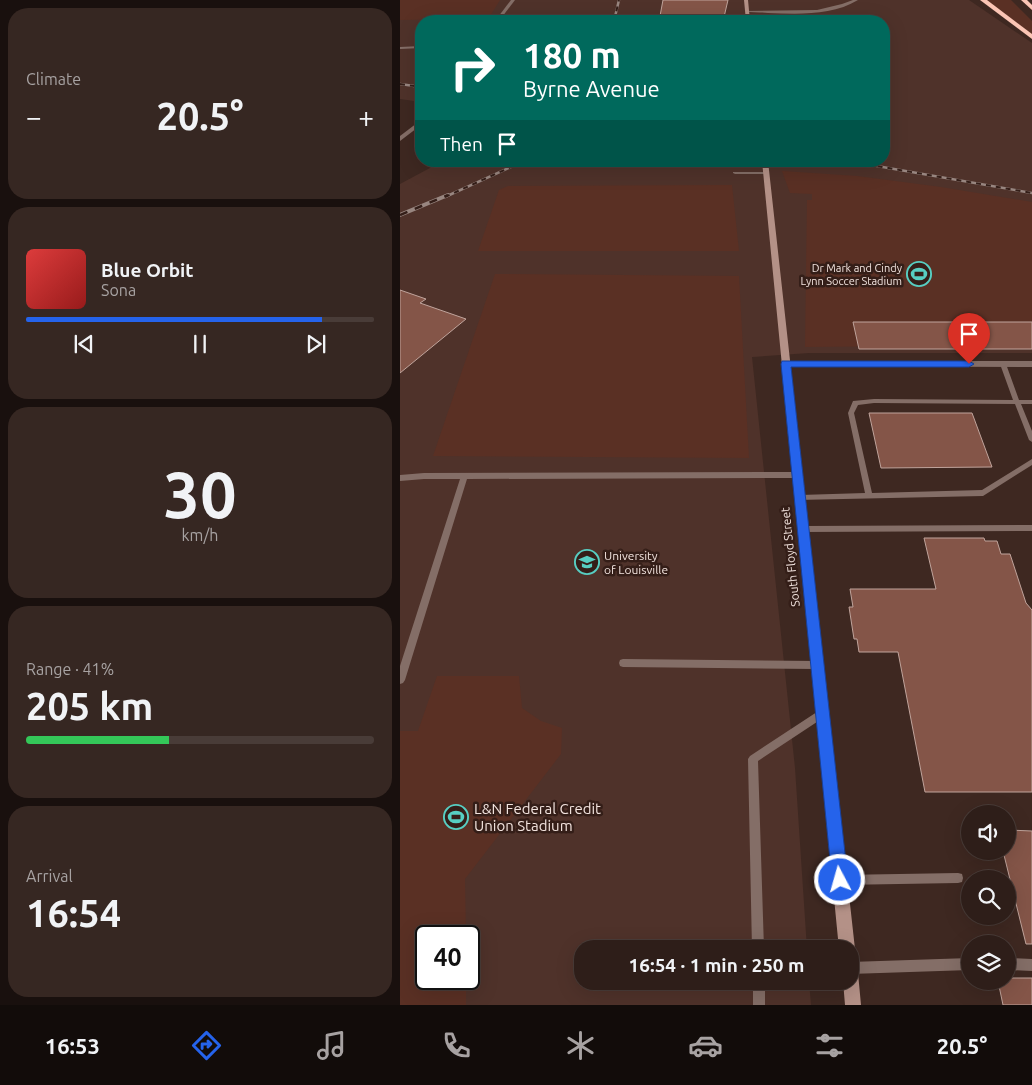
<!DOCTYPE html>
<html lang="en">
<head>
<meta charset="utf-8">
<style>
	:root { --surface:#2e1e19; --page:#362722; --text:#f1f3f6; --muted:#a7a2a2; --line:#493c38; --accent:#2563eb }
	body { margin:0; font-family:Ubuntu,sans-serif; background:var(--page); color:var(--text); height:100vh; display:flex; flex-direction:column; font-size:19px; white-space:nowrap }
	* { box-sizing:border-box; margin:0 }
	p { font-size:16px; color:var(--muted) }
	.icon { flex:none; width:28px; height:28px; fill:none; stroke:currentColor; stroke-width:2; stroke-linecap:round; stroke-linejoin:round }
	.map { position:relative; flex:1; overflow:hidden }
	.sheet { display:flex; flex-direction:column; gap:8px; padding:8px; background:#19100e; width:400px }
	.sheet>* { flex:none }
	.banner { position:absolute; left:15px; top:15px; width:475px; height:152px; border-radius:20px; box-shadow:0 5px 20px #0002,0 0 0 1px var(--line); background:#00695c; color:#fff; overflow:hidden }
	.buttons { position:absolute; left:561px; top:805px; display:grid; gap:10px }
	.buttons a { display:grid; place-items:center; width:55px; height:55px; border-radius:50%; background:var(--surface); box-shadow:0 5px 20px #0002,0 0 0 1px var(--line); font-size:25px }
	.speed { position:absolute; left:15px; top:925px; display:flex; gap:10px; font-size:25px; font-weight:700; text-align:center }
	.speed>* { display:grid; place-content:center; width:65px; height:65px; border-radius:50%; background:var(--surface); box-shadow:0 5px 20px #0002,0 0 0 1px var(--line); line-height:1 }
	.speed .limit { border:2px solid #111; border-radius:8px; background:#fff; color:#111 }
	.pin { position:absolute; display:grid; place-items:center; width:42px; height:42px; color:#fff; margin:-51px -21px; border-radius:50% 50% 50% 0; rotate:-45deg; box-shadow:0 0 5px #0007 }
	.pin .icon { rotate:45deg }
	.me { position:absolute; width:55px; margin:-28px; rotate:354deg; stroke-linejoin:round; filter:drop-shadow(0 0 4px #0008) }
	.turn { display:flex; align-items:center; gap:18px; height:105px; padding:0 25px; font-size:22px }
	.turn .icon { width:65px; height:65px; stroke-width:2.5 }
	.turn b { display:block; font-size:35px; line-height:42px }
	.then { display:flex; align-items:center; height:48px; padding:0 25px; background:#0003; gap:10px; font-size:19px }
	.big { font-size:38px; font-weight:700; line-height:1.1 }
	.sheet .tile { flex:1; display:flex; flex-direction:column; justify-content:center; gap:8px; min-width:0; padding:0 18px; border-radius:20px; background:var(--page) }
	.sheet .dial { align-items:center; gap:0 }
	.dial b { font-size:65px; line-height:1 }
	.song { display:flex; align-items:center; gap:15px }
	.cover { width:60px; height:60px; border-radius:8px; background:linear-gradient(135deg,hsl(0 70% 55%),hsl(0 70% 35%)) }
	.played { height:5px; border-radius:2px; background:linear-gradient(90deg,var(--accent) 85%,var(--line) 85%) }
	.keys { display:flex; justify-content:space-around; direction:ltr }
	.heat { display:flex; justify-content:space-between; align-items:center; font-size:28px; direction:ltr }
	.charge { height:8px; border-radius:4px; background:linear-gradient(90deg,#34c759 41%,var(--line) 0) }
	.trip { position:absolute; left:174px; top:940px; width:285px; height:50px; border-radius:20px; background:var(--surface); box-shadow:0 5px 20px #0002,0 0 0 1px var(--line); font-weight:700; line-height:50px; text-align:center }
	.menu { display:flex; height:80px; justify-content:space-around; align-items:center; background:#120c0a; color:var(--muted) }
	.menu .icon { width:35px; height:35px }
	.menu .current { color:var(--accent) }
	.menu b { font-size:22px; color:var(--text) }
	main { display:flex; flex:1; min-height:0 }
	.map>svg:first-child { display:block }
	.built { fill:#4f322a; fill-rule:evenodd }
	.green { fill:#5a3024 }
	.building { fill:#845548; stroke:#c0a49c }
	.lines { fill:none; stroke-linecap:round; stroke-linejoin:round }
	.lane { fill:#846e67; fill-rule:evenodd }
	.street { fill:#846e67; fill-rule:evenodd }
	.secondary { fill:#b49187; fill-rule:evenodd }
	.highway { fill:#fbc5b5; fill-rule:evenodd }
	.rail-far1-casing { stroke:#988680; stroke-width:2.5 }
	.rail-casing { stroke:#988680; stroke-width:4 }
	.rail-far1 { stroke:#341e18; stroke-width:2; stroke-dasharray:5; stroke-linecap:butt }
	.rail { stroke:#341e18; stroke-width:2.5; stroke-dasharray:8; stroke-linecap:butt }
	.route { fill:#2563eb; stroke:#184099 }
	.labels { text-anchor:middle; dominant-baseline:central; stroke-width:5; stroke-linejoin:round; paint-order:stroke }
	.far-poi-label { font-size:11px; fill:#f2e3de; stroke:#341e18; text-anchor:end }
	.poi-label { font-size:12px; fill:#f2e3de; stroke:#341e18; text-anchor:start }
	.street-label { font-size:12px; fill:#f2e3de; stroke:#341e18 }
	.near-poi-label { font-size:15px; fill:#f2e3de; stroke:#341e18; text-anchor:start }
</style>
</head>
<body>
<main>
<section class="sheet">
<div class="tile"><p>Climate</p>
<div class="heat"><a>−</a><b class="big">20.5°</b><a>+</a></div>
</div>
<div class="tile">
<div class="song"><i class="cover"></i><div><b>Blue Orbit</b><p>Sona</p></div></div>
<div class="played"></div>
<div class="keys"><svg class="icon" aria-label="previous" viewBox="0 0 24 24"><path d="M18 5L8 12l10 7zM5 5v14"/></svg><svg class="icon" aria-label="pause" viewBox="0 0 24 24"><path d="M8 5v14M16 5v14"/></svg><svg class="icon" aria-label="next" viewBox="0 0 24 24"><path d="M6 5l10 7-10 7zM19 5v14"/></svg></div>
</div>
<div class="tile dial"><b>30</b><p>km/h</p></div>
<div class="tile"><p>Range · 41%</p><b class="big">205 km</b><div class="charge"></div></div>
<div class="tile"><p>Arrival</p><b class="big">16:54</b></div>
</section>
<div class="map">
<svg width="632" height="1005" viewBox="0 0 632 1005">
	<rect width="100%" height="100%" fill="#3e2821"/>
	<path class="built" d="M 0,0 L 569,0 L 632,43 L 632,353 L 409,353 L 352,357 L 395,768 L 407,949 L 182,949 L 182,981 L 409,981 L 411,1005 L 0,1005 L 0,184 L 43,161 L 484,161 L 484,21 L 21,21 L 21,102 L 0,99 ZM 26,936 L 69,936 L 69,979 L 26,979 Z"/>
	<g class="green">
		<path d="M 0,0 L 100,0 L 87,21 L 65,21 L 66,19 L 0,20 Z"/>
		<path d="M 586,0 L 611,0 L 632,21 L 632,35 Z"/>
		<path d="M 382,171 L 457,176 L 541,187 L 632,202 L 632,345 L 405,347 L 407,200 L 412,200 L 412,194 L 390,193 Z"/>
		<path d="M 332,185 L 339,251 L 78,251 L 99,190 L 108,186 Z"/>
		<path d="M 95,274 L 339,276 L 349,458 L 33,456 Z"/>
		<path d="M 37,676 L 119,676 L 122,708 L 141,721 L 162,728 L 161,754 L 65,879 L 66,936 L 26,936 L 26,979 L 66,979 L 66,1005 L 0,1005 L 0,731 L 18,731 Z"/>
	</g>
	<g class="building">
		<path d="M 263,0 L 328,0 L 324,17 L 260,16 Z"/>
		<path d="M 0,290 L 26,299 L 20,303 L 66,319 L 0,373 Z"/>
		<path d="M 453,322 L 632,322 L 632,349 L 459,349 Z"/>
		<path d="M 469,413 L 572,413 L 592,467 L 481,468 Z"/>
		<path d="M 524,538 L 584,538 L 585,541 L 597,541 L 601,554 L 610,554 L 626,603 L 632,610 L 632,792 L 525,792 L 498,652 L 459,652 L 457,639 L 454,639 L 449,607 L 453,607 L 450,589 L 536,589 Z"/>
		<path d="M 608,830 L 632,831 L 632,944 L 626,944 L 603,851 L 608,851 Z"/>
		<path d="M 608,978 L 632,978 L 632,1005 L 603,1005 L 598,981 L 608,981 Z"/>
	</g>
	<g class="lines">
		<g class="lane">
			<path d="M 21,46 L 21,48 L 0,49 L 0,47 Z"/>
			<path d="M 333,172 L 366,172 L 368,173 L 366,174 L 335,174 L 333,173 Z"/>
			<path d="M 603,362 L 606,364 L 619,400 L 632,400 L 632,404 L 621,404 L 632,431 L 632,442 L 629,440 L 615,404 L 474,403 L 458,405 L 454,413 L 472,493 L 582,490 L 632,459 L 632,465 L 583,496 L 397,500 L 396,498 L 397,496 L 400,495 L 465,493 L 448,413 L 453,401 L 474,399 L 613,400 L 600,364 Z"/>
			<path d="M 397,472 L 401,475 L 397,478 L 67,479 L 5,680 L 3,683 L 0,684 L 0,666 L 60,479 L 24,479 L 0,481 L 0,475 L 24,473 Z"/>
			<path d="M 632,525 L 632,531 L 403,532 L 400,531 L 399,529 L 400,527 L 403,526 Z"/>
			<path d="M 223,659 L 417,661 L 420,662 L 421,665 L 420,668 L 417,669 L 223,667 L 220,666 L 219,663 L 220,660 Z"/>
			<path d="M 423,708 L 426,710 L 428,713 L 426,716 L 358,761 L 364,949 L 352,949 L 348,759 L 350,756 Z"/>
			<path d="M 558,873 L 562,874 L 563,878 L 562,882 L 558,883 L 440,885 L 436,884 L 435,880 L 436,876 L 440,875 Z"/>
			<path d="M 570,958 L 570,970 L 450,974 L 450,962 Z"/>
			<path d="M 608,958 L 632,959 L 632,971 L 608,970 Z"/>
			<rect x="353" y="981" width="12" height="24"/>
		</g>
		<g class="street">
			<path d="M 111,0 L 115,0 L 99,21 L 95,21 Z"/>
			<path d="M 453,0 L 458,0 C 432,16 398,14 368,13 C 361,12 352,13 345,11 L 417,10 L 442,4 Z"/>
			<path d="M 21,120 L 21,125 L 0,141 L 0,136 Z"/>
			<path d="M 386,361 L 632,361 L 632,367 L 383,366 L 383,362 Z"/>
		</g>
		<g class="secondary">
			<path d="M 344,0 L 348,0 L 350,21 L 346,21 Z"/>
			<path d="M 362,161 L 368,161 L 455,949 L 452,954 L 450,955 L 450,949 L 439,949 Z"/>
			<path d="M 450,965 L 456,967 L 458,973 L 461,1005 L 445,1005 L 443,981 L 450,981 Z"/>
		</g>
		<g class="highway">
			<path d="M 580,0 L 587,0 L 632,34 L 632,39 Z"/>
			<path d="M 621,0 L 627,0 L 632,5 L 632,10 Z"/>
		</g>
		<defs>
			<g id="rail-far1">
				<path d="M 214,21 L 219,0"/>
				<path d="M 0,84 L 21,87"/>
				<path d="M 448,161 L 632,193"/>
				<path d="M 45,197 L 124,161"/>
			</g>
			<path id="rail" d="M 0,215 L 48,195"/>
		</defs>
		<use href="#rail-far1" class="rail-far1-casing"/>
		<use href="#rail" class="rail-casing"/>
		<use href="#rail-far1" class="rail-far1"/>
		<use href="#rail" class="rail"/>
	</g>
	<path class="route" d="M 382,361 L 569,361 L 574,364 L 569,367 L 391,367 L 448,880 L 446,886 L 440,889 L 434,886 L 432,880 L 381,364 Z"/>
	<defs>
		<symbol id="stadium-ring" viewBox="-11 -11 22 22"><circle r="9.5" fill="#341e18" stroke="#57cec2" stroke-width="1.5"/><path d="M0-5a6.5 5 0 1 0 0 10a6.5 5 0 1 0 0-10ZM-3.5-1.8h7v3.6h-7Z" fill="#57cec2"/></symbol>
		<symbol id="university-ring" viewBox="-11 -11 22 22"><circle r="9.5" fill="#341e18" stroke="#57cec2" stroke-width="1.5"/><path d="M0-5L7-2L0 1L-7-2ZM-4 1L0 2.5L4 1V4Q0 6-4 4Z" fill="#57cec2"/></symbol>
	</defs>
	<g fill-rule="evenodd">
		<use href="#stadium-ring" x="505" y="260" width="28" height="28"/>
		<use href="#university-ring" x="173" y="548" width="28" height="28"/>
		<use href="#stadium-ring" x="42" y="803" width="28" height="28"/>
	</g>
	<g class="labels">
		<g class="far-poi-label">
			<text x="502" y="268">Dr Mark and Cindy<tspan x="502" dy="13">Lynn Soccer Stadium</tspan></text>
		</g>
		<g class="poi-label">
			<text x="204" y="555">University<tspan x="204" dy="14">of Louisville</tspan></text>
		</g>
		<g class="street-label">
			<text transform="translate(390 557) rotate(-96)">South Floyd Street</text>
		</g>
		<g class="near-poi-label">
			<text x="74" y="808">L&amp;N Federal Credit<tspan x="74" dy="17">Union Stadium</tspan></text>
		</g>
	</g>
</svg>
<div class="buttons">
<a><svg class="icon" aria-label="sound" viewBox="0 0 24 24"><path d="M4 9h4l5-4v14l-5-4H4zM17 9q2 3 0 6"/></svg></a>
<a><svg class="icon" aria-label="search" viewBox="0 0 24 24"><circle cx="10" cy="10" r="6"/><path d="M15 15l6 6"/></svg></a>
<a><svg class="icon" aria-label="layers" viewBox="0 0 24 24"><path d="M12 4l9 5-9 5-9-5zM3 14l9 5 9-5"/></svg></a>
</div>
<div class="speed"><div class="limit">40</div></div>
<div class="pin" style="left:569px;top:364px;background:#d93025"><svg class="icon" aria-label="arrive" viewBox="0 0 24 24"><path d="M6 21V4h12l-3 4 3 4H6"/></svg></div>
<svg class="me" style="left:440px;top:880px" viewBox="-20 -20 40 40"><circle r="17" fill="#2563eb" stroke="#fff" stroke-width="3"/><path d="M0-11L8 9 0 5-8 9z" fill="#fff"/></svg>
<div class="trip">16:54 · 1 min · 250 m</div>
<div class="banner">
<div class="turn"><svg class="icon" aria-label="right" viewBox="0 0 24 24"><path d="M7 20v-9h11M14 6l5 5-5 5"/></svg><div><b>180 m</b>Byrne Avenue</div></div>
<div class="then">Then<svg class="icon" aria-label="arrive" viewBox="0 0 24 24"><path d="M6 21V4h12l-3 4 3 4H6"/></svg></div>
</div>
</div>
</main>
<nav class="menu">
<b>16:53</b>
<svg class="icon current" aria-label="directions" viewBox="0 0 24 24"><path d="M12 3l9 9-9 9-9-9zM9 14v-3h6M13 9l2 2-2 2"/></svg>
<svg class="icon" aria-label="music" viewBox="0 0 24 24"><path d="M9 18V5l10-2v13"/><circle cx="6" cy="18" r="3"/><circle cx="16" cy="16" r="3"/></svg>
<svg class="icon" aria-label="phone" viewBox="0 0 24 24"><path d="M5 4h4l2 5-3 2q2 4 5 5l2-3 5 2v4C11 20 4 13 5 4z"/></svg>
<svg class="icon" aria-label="climate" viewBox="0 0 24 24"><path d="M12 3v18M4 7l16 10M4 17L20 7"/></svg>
<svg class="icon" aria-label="car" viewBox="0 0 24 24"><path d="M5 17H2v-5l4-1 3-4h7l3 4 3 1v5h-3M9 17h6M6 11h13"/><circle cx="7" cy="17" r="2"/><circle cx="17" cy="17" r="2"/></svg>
<svg class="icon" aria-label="filters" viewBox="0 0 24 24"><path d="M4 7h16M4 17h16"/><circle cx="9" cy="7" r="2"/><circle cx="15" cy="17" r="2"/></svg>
<b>20.5°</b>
</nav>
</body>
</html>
